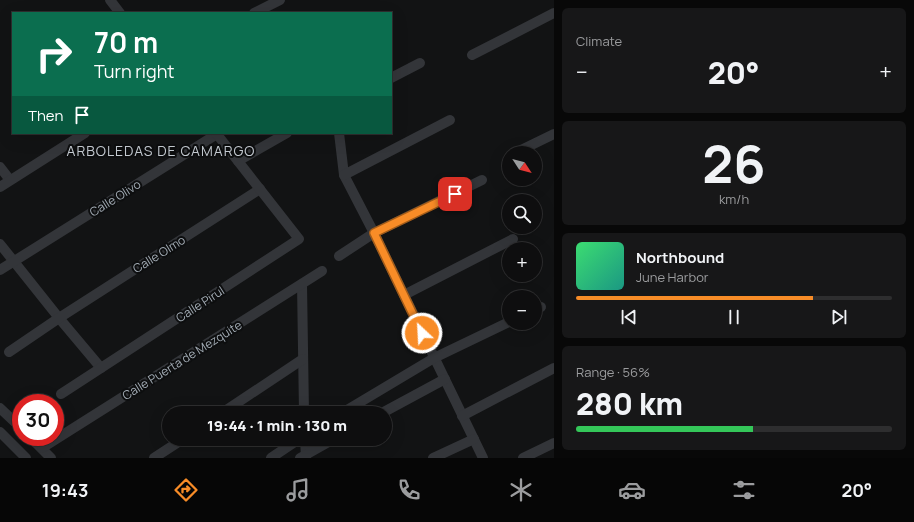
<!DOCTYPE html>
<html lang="en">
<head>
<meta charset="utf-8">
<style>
	:root { --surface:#0e0e0f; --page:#171718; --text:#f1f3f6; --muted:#9b9c9e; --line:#2e2e2f; --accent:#f88c27 }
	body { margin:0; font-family:Manrope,sans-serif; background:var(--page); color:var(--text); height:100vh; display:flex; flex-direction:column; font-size:15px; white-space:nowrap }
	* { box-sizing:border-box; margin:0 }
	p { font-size:13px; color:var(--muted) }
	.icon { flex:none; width:22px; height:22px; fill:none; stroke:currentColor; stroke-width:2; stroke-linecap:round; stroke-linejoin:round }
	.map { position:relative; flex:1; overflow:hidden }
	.drawer { display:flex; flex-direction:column; gap:8px; padding:8px; background:#080808; width:360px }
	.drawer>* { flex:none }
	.hud { position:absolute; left:12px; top:12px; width:380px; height:122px; border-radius:0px; box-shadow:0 4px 16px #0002,0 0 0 1px var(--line); background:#0b6e4f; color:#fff; overflow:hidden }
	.needle { width:26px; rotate:126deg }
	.tools { position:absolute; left:502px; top:146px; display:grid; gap:8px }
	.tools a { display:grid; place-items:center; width:40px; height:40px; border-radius:50%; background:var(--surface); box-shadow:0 4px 16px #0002,0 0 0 1px var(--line); font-size:20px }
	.speed { position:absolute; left:12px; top:394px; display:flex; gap:8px; font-size:20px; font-weight:700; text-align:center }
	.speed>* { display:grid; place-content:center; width:52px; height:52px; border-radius:50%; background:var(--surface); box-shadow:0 4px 16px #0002,0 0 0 1px var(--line); line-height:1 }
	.speed .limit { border:6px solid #d22; background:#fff; color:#111 }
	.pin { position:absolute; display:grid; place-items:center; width:34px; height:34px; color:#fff; margin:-17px; border-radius:8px; box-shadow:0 2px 6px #0006 }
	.me { position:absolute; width:44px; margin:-22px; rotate:335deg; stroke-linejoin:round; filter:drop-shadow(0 0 3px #0008) }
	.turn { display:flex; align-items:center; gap:14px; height:84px; padding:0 16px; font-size:18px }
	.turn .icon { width:52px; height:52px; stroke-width:2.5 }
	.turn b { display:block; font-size:28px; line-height:34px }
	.then { display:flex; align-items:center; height:38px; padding:0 16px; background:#0003; gap:8px; font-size:15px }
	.big { font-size:30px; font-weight:800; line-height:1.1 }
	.drawer .card { flex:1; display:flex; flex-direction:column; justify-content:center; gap:6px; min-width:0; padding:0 14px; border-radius:6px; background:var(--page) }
	.drawer .dial { align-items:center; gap:0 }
	.dial b { font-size:52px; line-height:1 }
	.song { display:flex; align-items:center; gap:12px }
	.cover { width:48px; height:48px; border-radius:6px; background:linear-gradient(135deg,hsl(140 70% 55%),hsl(170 70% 35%)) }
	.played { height:4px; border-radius:2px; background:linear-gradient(90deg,var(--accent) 75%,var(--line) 75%) }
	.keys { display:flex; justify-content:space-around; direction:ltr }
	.heat { display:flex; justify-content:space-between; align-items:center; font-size:22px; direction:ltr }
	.charge { height:6px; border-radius:3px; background:linear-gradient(90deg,#34c759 56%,var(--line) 0) }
	.trip { position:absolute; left:162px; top:406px; width:230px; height:40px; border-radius:20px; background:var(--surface); box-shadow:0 4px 16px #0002,0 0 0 1px var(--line); font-weight:800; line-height:40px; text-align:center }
	.tab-bar { display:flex; height:64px; justify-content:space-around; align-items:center; background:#060606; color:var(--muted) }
	.tab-bar .icon { width:28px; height:28px }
	.tab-bar .active { color:var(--accent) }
	.tab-bar b { font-size:18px; color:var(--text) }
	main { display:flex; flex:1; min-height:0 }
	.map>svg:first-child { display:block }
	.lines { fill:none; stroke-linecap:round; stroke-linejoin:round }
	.street { stroke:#333539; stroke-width:10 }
	.route-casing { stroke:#a15b19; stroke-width:10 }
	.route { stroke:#f88c27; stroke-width:7 }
	.labels { text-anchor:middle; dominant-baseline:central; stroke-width:4; stroke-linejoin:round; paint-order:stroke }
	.street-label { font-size:12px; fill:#a3acb5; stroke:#0d0e0f }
	.quarter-label { font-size:14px; letter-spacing:1px; fill:#c4cad1; stroke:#0d0e0f }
</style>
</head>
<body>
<main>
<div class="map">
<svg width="554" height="458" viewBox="0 0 554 458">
	<rect width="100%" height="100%" fill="#121314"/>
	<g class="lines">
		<g class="street">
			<path d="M 110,0 L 120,13"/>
			<path d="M 254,13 L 280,0"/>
			<path d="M 472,55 L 554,13"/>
			<path d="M 391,78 L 420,63"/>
			<path d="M 339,133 L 344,175 L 374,233 L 483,458"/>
			<path d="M 515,153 L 554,134"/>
			<path d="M 238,161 L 287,133"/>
			<path d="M 0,167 L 10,180"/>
			<path d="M 344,175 L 450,120"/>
			<path d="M 0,187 L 85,133"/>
			<path d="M 0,244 L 59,318 L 101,368"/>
			<path d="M 339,256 L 374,233 L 482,180"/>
			<path d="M 0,270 L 217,134"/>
			<path d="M 302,284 L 304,413"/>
			<path d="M 404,295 L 513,239"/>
			<path d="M 535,310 L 541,307"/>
			<path d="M 9,352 L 59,318 L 260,189"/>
			<path d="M 61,394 L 299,239 L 216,133"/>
			<path d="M 0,408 L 21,428"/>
			<path d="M 222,413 L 303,359"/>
			<path d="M 342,413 L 434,358 L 509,322"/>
			<path d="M 382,413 L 445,379"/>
			<path d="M 462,416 L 554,368"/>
			<path d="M 0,432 L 26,458"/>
			<path d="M 30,437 L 51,458"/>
			<path d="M 305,439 L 306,458"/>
			<path d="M 42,448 L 322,271"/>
			<path d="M 154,458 L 183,439"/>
			<path d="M 271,458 L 299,439"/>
			<path d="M 300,458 L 334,439"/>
			<path d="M 433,458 L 474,439"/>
			<path d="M 523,458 L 554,443"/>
		</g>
	</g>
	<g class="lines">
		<defs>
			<path id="route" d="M 422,333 L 374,233 L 455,194"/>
		</defs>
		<use href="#route" class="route-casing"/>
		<use href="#route" class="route"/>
	</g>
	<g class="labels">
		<g class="street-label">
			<text transform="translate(115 198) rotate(-32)">Calle Olivo</text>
			<text transform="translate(159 254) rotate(-32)">Calle Olmo</text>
			<text transform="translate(200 304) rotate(-33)">Calle Pirul</text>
			<text transform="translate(182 360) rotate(-32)">Calle Puerta de Mezquite</text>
		</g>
		<g class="quarter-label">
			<text x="161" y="150">ARBOLEDAS DE CAMARGO</text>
		</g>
	</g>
</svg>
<div class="tools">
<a><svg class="needle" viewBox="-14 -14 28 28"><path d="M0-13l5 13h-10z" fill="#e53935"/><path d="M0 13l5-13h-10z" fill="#9b9c9e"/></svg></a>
<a><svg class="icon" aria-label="search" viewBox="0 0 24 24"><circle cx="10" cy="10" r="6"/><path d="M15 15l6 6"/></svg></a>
<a>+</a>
<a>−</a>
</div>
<div class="speed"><div class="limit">30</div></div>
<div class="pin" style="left:455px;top:194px;background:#d93025"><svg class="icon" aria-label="arrive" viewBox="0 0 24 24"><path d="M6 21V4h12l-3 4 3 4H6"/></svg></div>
<svg class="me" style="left:422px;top:333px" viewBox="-20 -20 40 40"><circle r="17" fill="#f88c27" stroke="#fff" stroke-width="3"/><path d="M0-11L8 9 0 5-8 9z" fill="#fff"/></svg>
<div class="trip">19:44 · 1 min · 130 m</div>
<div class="hud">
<div class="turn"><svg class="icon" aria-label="right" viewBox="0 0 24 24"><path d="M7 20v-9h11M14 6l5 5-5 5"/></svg><div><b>70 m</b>Turn right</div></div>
<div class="then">Then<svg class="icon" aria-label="arrive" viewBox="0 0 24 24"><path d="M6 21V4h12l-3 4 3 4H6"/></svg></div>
</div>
</div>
<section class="drawer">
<div class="card"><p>Climate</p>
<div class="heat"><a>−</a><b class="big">20°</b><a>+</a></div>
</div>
<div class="card dial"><b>26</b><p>km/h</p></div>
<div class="card">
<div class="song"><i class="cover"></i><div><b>Northbound</b><p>June Harbor</p></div></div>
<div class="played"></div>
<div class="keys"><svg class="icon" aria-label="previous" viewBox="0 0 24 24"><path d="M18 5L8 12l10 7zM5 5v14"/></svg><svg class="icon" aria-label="pause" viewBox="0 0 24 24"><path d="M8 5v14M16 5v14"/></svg><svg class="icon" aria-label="next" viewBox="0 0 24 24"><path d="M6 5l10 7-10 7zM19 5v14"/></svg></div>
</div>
<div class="card"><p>Range · 56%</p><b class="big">280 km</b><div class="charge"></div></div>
</section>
</main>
<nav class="tab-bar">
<b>19:43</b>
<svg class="icon active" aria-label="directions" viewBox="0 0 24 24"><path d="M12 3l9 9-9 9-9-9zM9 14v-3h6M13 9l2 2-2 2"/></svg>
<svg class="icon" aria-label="music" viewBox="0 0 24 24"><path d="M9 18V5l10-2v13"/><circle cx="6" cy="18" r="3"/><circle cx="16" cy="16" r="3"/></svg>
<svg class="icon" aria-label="phone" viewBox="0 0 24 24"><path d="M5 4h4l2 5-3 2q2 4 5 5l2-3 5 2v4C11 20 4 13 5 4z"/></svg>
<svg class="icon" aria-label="climate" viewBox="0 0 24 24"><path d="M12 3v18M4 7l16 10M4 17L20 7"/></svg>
<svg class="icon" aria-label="car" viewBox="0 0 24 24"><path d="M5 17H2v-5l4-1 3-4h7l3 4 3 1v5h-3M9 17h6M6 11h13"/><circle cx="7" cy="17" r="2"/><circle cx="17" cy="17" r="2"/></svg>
<svg class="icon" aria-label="filters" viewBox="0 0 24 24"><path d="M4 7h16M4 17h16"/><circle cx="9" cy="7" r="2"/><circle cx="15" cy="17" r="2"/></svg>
<b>20°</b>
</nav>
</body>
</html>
